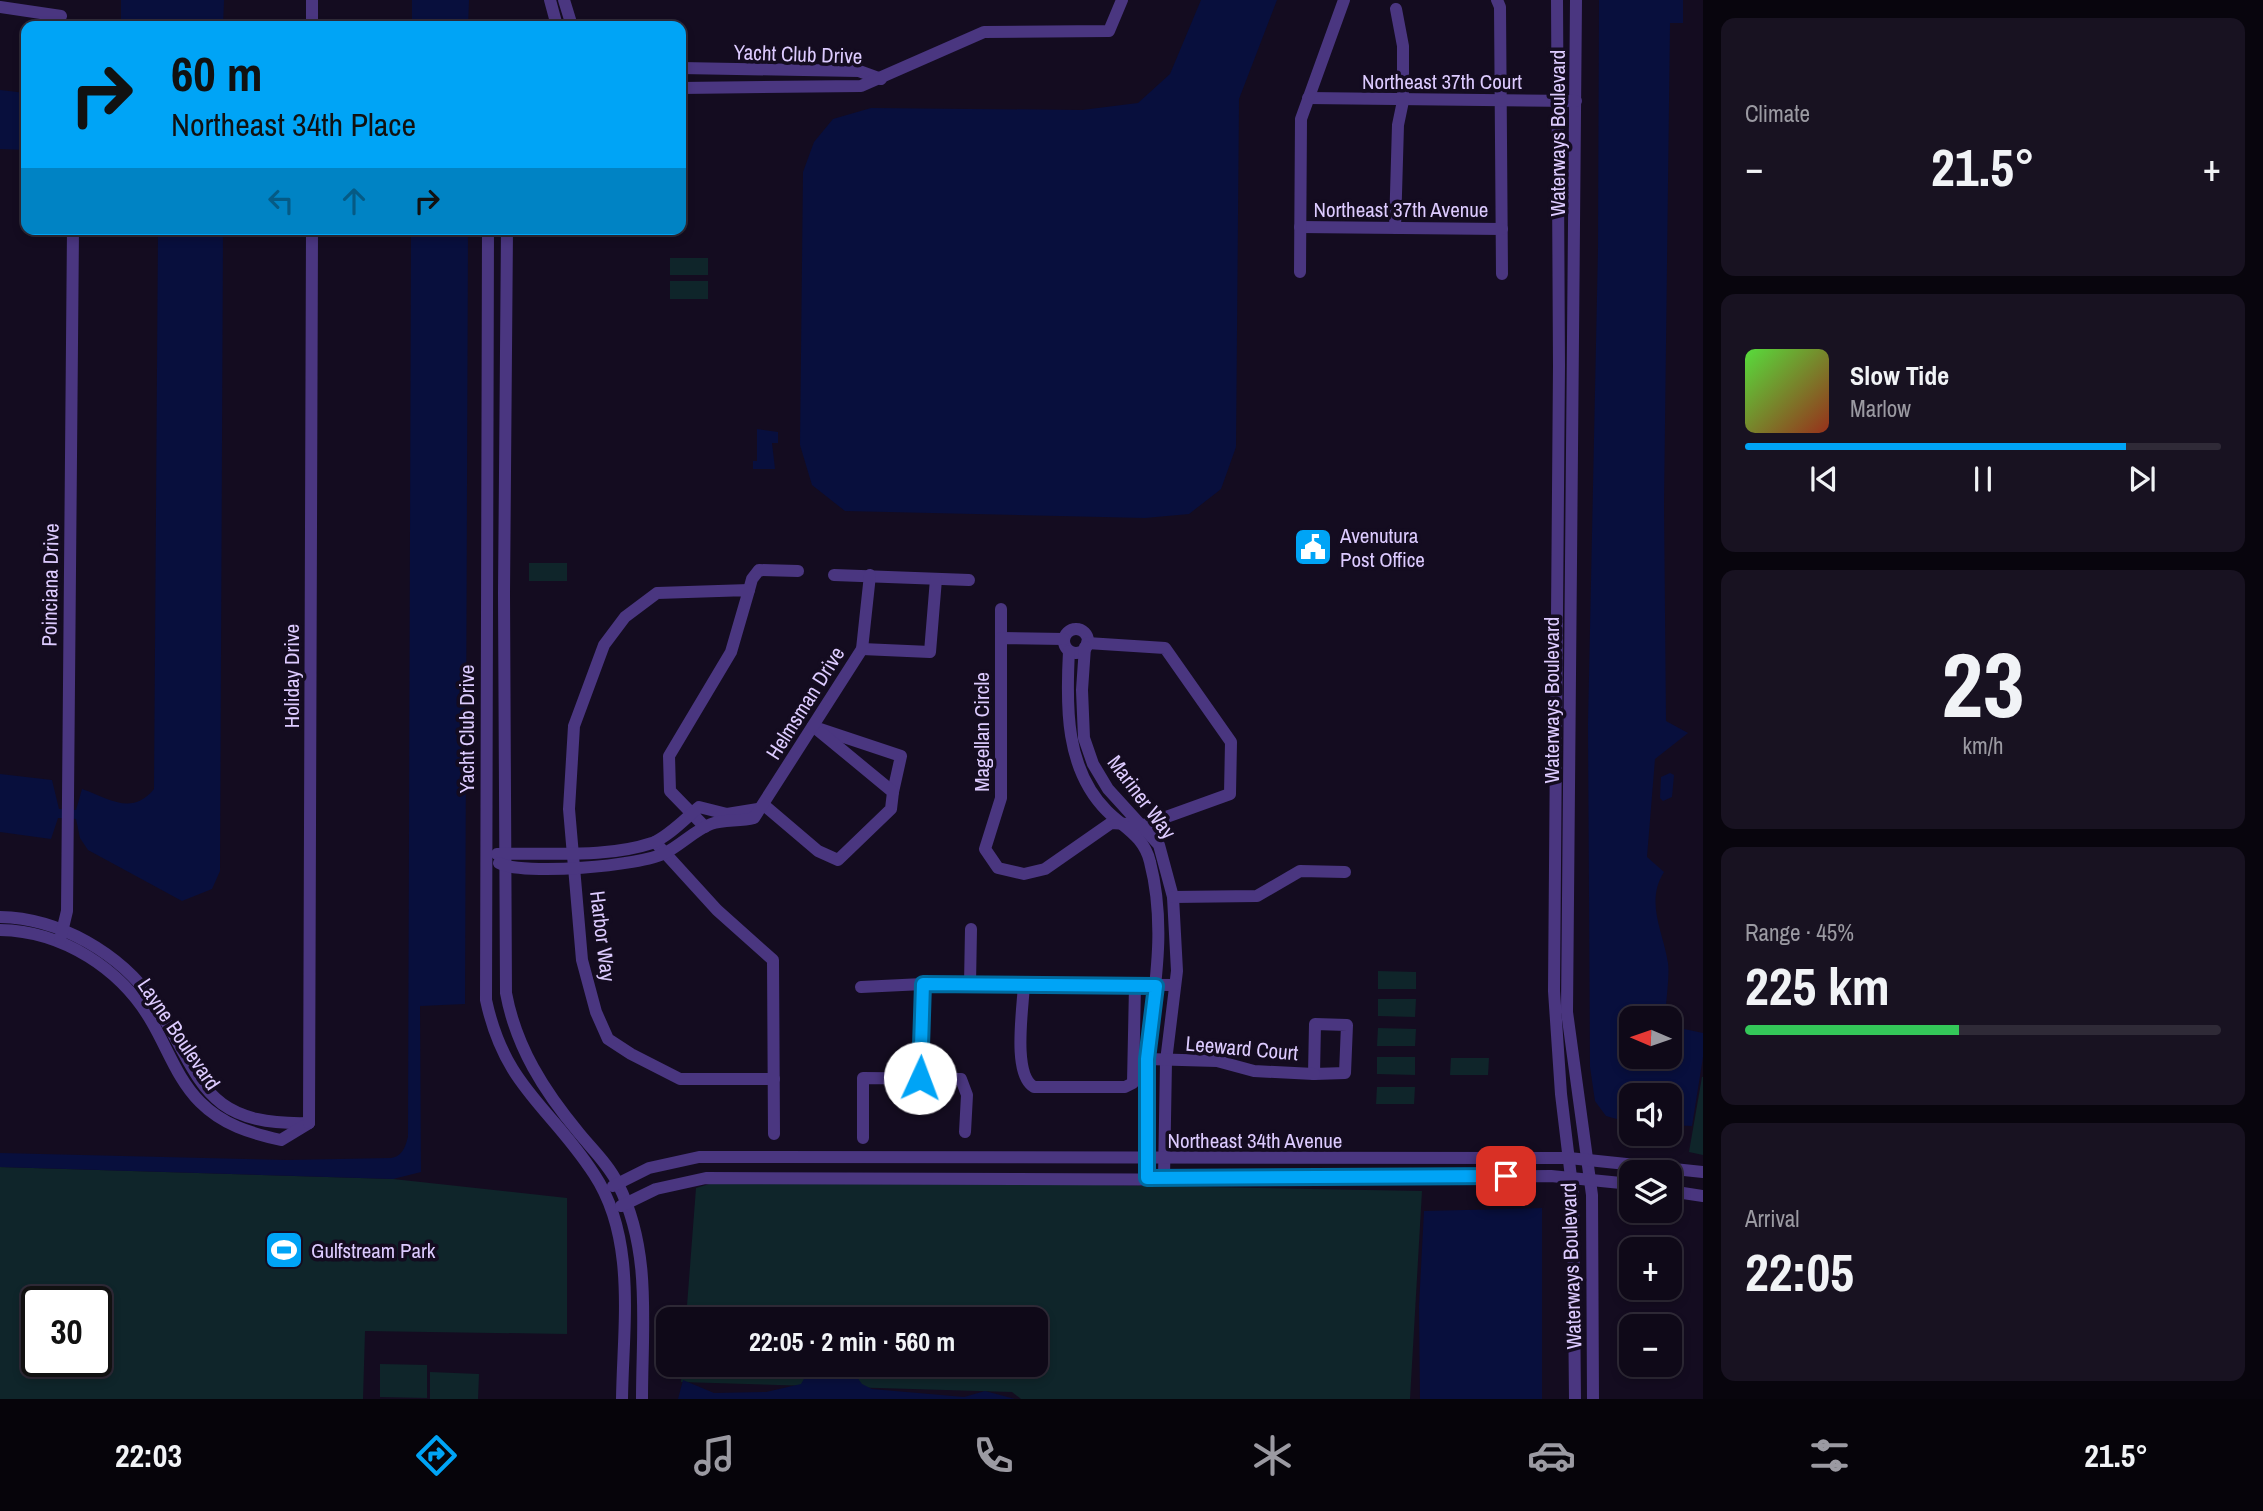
<!DOCTYPE html>
<html lang="en">
<head>
<meta charset="utf-8">
<style>
	:root { --surface:#0f0918; --page:#181221; --text:#f1f3f6; --muted:#9b9aa2; --line:#2f2a37; --accent:#00a4f6 }
	body { margin:0; font-family:"Archivo Narrow",sans-serif; background:var(--page); color:var(--text); height:100vh; display:flex; flex-direction:column; font-size:26px; white-space:nowrap }
	* { box-sizing:border-box; margin:0 }
	p { font-size:23px; color:var(--muted) }
	.icon { flex:none; width:38px; height:38px; fill:none; stroke:currentColor; stroke-width:2; stroke-linecap:round; stroke-linejoin:round }
	.map { position:relative; flex:1; overflow:hidden }
	.panel { display:flex; flex-direction:column; gap:18px; padding:18px; background:#08050d; width:560px }
	.panel>* { flex:none }
	.guide { position:absolute; left:21px; top:21px; width:665px; height:214px; border-radius:14px; box-shadow:0 4px 10px #0003,0 0 0 2px var(--line); background:#00a4f6; color:#111; overflow:hidden }
	.needle { width:46px; rotate:272deg }
	.controls { position:absolute; left:1619px; top:1006px; display:grid; gap:14px }
	.controls a { display:grid; place-items:center; width:63px; height:63px; border-radius:14px; background:var(--surface); box-shadow:0 4px 10px #0003,0 0 0 2px var(--line); font-size:35px }
	.speed { position:absolute; left:21px; top:1286px; display:flex; gap:14px; font-size:35px; font-weight:700; text-align:center }
	.speed>* { display:grid; place-content:center; width:91px; height:91px; border-radius:50%; background:var(--surface); box-shadow:0 4px 10px #0003,0 0 0 2px var(--line); line-height:1 }
	.speed .limit { border:4px solid #111; border-radius:10px; background:#fff; color:#111 }
	.pin { position:absolute; display:grid; place-items:center; width:60px; height:60px; color:#fff; margin:-30px; border-radius:14px; box-shadow:0 4px 10px #0006 }
	.me { position:absolute; width:77px; margin:-38px; rotate:2deg; stroke-linejoin:round; filter:drop-shadow(0 0 5px #0008) }
	.turn { display:flex; align-items:center; gap:24px; height:147px; padding:0 35px; font-size:32px }
	.turn .icon { width:91px; height:91px; stroke-width:2.5 }
	.turn b { display:block; font-size:49px; line-height:60px }
	.lanes { display:flex; align-items:center; height:66px; padding:0 35px; background:#0003; justify-content:center; gap:35px; direction:ltr }
	.lanes .off { opacity:.35 }
	.big { font-size:52px; font-weight:800; line-height:1.1 }
	.panel .tile { flex:1; display:flex; flex-direction:column; justify-content:center; gap:10px; min-width:0; padding:0 24px; border-radius:14px; background:var(--page) }
	.panel .dial { align-items:center; gap:0 }
	.dial b { font-size:91px; line-height:1 }
	.song { display:flex; align-items:center; gap:21px }
	.cover { width:84px; height:84px; border-radius:10px; background:linear-gradient(135deg,hsl(110 70% 55%),hsl(10 70% 35%)) }
	.played { height:7px; border-radius:4px; background:linear-gradient(90deg,var(--accent) 80%,var(--line) 80%) }
	.keys { display:flex; justify-content:space-around; direction:ltr }
	.heat { display:flex; justify-content:space-between; align-items:center; font-size:38px; direction:ltr }
	.charge { height:10px; border-radius:5px; background:linear-gradient(90deg,#34c759 45%,var(--line) 0) }
	.trip { position:absolute; left:656px; top:1307px; width:392px; height:70px; border-radius:14px; background:var(--surface); box-shadow:0 4px 10px #0003,0 0 0 2px var(--line); font-weight:800; line-height:70px; text-align:center }
	.dock { display:flex; height:112px; justify-content:space-around; align-items:center; background:#06040a; color:var(--muted) }
	.dock .icon { width:49px; height:49px }
	.dock .selected { color:var(--accent) }
	.dock b { font-size:32px; color:var(--text) }
	main { display:flex; flex:1; min-height:0 }
	.map>svg:first-child { display:block }
	.green { fill:#0f252a; fill-rule:evenodd }
	.water { fill:#080f3d }
	.lines { fill:none; stroke-linecap:round; stroke-linejoin:round }
	.minor { stroke:#4a3680; stroke-width:12 }
	.route-casing { stroke:#006ba0; stroke-width:18 }
	.route { stroke:#00a4f6; stroke-width:12 }
	.labels { text-anchor:middle; dominant-baseline:central; stroke-width:7; stroke-linejoin:round; paint-order:stroke }
	.street-label { font-size:21px; fill:#ddcbff; stroke:#140c20 }
	.poi-label { font-size:21px; fill:#ddcbff; stroke:#140c20; text-anchor:start }
</style>
</head>
<body>
<main>
<div class="map">
<svg width="1703" height="1399" viewBox="0 0 1703 1399">
	<rect width="100%" height="100%" fill="#140c20"/>
	<g class="green">
		<rect x="670" y="258" width="38" height="17"/>
		<rect x="670" y="281" width="38" height="18"/>
		<rect x="529" y="563" width="38" height="18"/>
		<path d="M 1378,971 L 1416,972 L 1416,989 L 1378,989 Z"/>
		<path d="M 1378,999 L 1416,999 L 1415,1017 L 1378,1016 Z"/>
		<path d="M 1378,1028 L 1416,1029 L 1415,1046 L 1377,1046 Z"/>
		<path d="M 1377,1057 L 1415,1057 L 1415,1075 L 1377,1074 Z"/>
		<path d="M 1451,1058 L 1489,1058 L 1488,1075 L 1450,1075 Z"/>
		<path d="M 1702,1077 L 1703,1077 L 1703,1155 L 1689,1152 Z"/>
		<path d="M 1377,1087 L 1415,1087 L 1414,1104 L 1376,1104 Z"/>
		<path d="M 0,1167 L 393,1179 L 567,1198 L 567,1334 L 365,1331 L 363,1399 L 0,1399 ZM 37,1302 L 96,1302 L 96,1362 L 37,1362 Z"/>
		<path d="M 729,1178 L 1422,1191 L 1410,1399 L 1021,1399 L 1012,1392 L 681,1382 L 682,1365 L 1036,1365 L 1036,1320 L 686,1319 L 696,1188 Z"/>
		<path d="M 380,1364 L 427,1365 L 427,1398 L 380,1397 Z"/>
		<path d="M 430,1372 L 479,1374 L 478,1399 L 430,1399 Z"/>
	</g>
	<g class="water">
		<path d="M 121,0 L 224,0 L 223,26 L 121,26 Z"/>
		<path d="M 412,0 L 469,0 L 468,26 L 412,26 Z"/>
		<path d="M 1201,0 L 1277,0 L 1239,99 L 1236,447 L 1221,489 L 1216,493 L 1189,514 L 1145,518 L 845,511 L 812,485 L 800,445 L 803,172 L 814,142 L 833,119 L 871,108 L 1082,110 L 1138,103 L 1170,74 Z"/>
		<path d="M 1599,0 L 1683,0 L 1683,23 L 1670,23 L 1664,504 L 1666,721 L 1688,733 L 1655,759 L 1647,857 L 1664,872 C 1645,902 1663,931 1668,963 C 1670,980 1665,1000 1666,1018 L 1631,1018 L 1631,1057 L 1670,1057 L 1670,1026 L 1703,1033 L 1703,1057 L 1692,1126 L 1670,1125 L 1670,1096 L 1631,1096 L 1631,1123 L 1606,1116 L 1595,1101 L 1590,1067 L 1588,724 L 1598,249 Z"/>
		<path d="M 0,90 L 26,93 L 26,150 L 0,149 Z"/>
		<path d="M 158,229 L 223,229 L 220,871 L 212,889 L 182,901 L 88,850 L 80,838 L 76,819 L 58,818 L 51,839 L 0,832 L 0,774 L 52,780 L 59,809 L 76,810 L 82,789 C 110,799 132,816 154,789 Z"/>
		<path d="M 411,229 L 468,229 L 465,1004 L 420,1006 L 421,1172 L 393,1179 L 0,1167 L 0,1153 L 287,1160 L 391,1158 C 403,1156 405,1147 408,1137 Z"/>
		<path d="M 757,429 L 778,432 L 778,443 L 772,443 L 775,469 L 753,469 L 753,461 L 757,461 Z"/>
		<path d="M 1670,773 L 1674,775 L 1672,797 L 1663,801 L 1660,798 L 1661,777 Z"/>
		<path d="M 1542,1208 L 1542,1399 L 1420,1399 L 1419,1306 L 1424,1211 Z"/>
		<path d="M 812,1365 L 848,1365 L 862,1384 L 872,1389 L 964,1397 L 985,1391 L 1015,1399 L 678,1399 L 683,1380 L 714,1393 L 766,1392 L 801,1384 Z"/>
	</g>
	<g class="lines">
		<g class="minor">
			<path d="M 550,0 L 557,26"/>
			<path d="M 564,0 L 572,26"/>
			<path d="M 1497,0 L 1500,7 L 1502,274"/>
			<path d="M 1557,0 L 1559,366 L 1554,991 L 1561,1094 L 1573,1194 L 1575,1399"/>
			<path d="M 1576,0 L 1567,1012 L 1592,1195 L 1593,1399"/>
			<path d="M 0,7 L 61,16"/>
			<path d="M 312,26 L 312,0"/>
			<path d="M 681,68 L 859,71 L 881,79"/>
			<path d="M 681,88 L 861,86 L 984,32 L 1109,31 L 1122,0"/>
			<path d="M 1308,98 L 1576,101"/>
			<path d="M 1300,227 L 1502,229"/>
			<path d="M 1395,228 L 1398,125 L 1403,101 L 1403,46 L 1396,9"/>
			<path d="M 488,229 L 486,1000 C 505,1088 550,1106 594,1174 C 637,1239 623,1326 622,1399"/>
			<path d="M 507,229 L 504,593 L 506,993 C 516,1047 544,1091 579,1133 C 592,1149 609,1165 618,1184 C 652,1251 642,1326 642,1399"/>
			<path d="M 1300,272 L 1301,119 L 1344,0"/>
			<path d="M 834,575 L 969,580"/>
			<path d="M 749,590 L 752,579 L 759,570 L 798,571"/>
			<circle cx="1076" cy="641" r="12"/>
			<path d="M 1001,638 L 1001,609"/>
			<path d="M 1064,639 L 1001,638 L 1001,798 L 985,849 L 998,868 L 1024,874 L 1045,869 L 1111,823 L 1144,825 L 1230,794 L 1231,742 L 1165,648 L 1087,643"/>
			<path d="M 1085,647 L 1082,690 L 1084,738 L 1093,764 L 1108,789 L 1159,845 L 1173,897 L 1177,971 L 1166,1061 L 1164,1178"/>
			<path d="M 862,649 L 930,652 L 936,579"/>
			<path d="M 1069,651 C 1066,706 1065,769 1107,811 C 1124,828 1144,836 1150,862 C 1167,928 1154,990 1147,1056 C 1143,1096 1147,1138 1147,1178"/>
			<path d="M 820,729 L 901,756 L 893,792"/>
			<path d="M 764,805 L 818,851 L 838,860 L 891,809 L 893,792 L 813,726"/>
			<path d="M 705,827 L 670,791 L 669,756 L 731,652 L 749,590 L 657,593 L 625,617 L 604,645 L 574,726 L 569,809 L 582,960 L 596,1012 L 608,1039 L 631,1054 L 680,1079 L 774,1079"/>
			<path d="M 655,842 L 717,910 L 773,960 L 774,1134"/>
			<path d="M 497,854 C 547,852 604,859 652,843 C 668,837 686,818 699,807 L 727,814 L 758,809"/>
			<path d="M 499,863 C 523,876 641,866 665,853 C 681,845 695,830 711,824 C 724,819 739,822 754,818 L 862,649 L 870,575"/>
			<path d="M 1173,897 L 1257,896 L 1300,871 L 1345,872"/>
			<path d="M 0,917 C 59,918 120,953 154,1002 C 203,1077 200,1126 309,1123"/>
			<path d="M 0,930 C 63,931 122,969 153,1024 C 168,1050 178,1080 200,1102 C 223,1125 250,1133 281,1140 L 309,1123"/>
			<path d="M 60,940 L 67,911 L 73,229"/>
			<path d="M 970,984 L 971,929"/>
			<path d="M 1024,984 C 1023,1008 1012,1075 1034,1087 L 1125,1087 L 1133,1083 L 1135,986"/>
			<path d="M 861,987 L 923,984 L 1175,985"/>
			<path d="M 1315,1024 L 1347,1025 L 1345,1073 L 1314,1074 Z"/>
			<path d="M 1147,1059 L 1217,1061 L 1254,1071 L 1314,1074"/>
			<path d="M 920,1078 L 923,984"/>
			<path d="M 309,1123 L 312,229"/>
			<path d="M 863,1138 L 863,1078 L 961,1079 L 967,1095 L 965,1132"/>
			<path d="M 613,1186 L 649,1168 L 699,1157 L 1569,1158 L 1703,1172"/>
			<path d="M 1670,1191 L 1703,1196"/>
			<path d="M 621,1206 L 656,1189 L 706,1178 L 1262,1180 L 1551,1176 L 1631,1184"/>
		</g>
	</g>
	<g class="lines">
		<defs>
			<path id="route" d="M 920,1078 L 923,984 L 1156,986 L 1147,1059 L 1147,1178 L 1506,1176"/>
		</defs>
		<use href="#route" class="route-casing"/>
		<use href="#route" class="route"/>
	</g>
	<defs>
		<symbol id="civic-square" viewBox="-11 -11 22 22"><rect x="-9" y="-9" width="18" height="18" rx="4" fill="#00a4f6" stroke="#140c20"/><path d="M-.6-6.5H3V-4.5H.6V-3L4-1V1h2V6H-6V1h2V-1L-.6-3ZM-1.2 2.5V6h2.4V2.5Z" fill="#fff"/></symbol>
		<symbol id="stadium-square" viewBox="-11 -11 22 22"><rect x="-9" y="-9" width="18" height="18" rx="4" fill="#00a4f6" stroke="#140c20"/><path d="M0-5a6.5 5 0 1 0 0 10a6.5 5 0 1 0 0-10ZM-3.5-1.8h7v3.6h-7Z" fill="#fff"/></symbol>
	</defs>
	<g fill-rule="evenodd">
		<use href="#civic-square" x="1291" y="525" width="44" height="44"/>
		<use href="#stadium-square" x="262" y="1228" width="44" height="44"/>
	</g>
	<g class="labels">
		<g class="street-label">
			<text transform="translate(798 54) rotate(2)">Yacht Club Drive</text>
			<text x="1442" y="81">Northeast 37th Court</text>
			<text transform="translate(1557 133) rotate(-90)">Waterways Boulevard</text>
			<text x="1401" y="209">Northeast 37th Avenue</text>
			<text transform="translate(50 585) rotate(-89)">Poinciana Drive</text>
			<text transform="translate(291 676) rotate(-90)">Holiday Drive</text>
			<text transform="translate(1551 700) rotate(-90)">Waterways Boulevard</text>
			<text transform="translate(805 703) rotate(-58)">Helmsman Drive</text>
			<text transform="translate(466 729) rotate(-90)">Yacht Club Drive</text>
			<text transform="translate(981 732) rotate(-90)">Magellan Circle</text>
			<text transform="translate(1142 797) rotate(53)">Mariner Way</text>
			<text transform="translate(603 936) rotate(83)">Harbor Way</text>
			<text transform="translate(179 1034) rotate(56)">Layne Boulevard</text>
			<text transform="translate(1242 1048) rotate(5)">Leeward Court</text>
			<text x="1255" y="1140">Northeast 34th Avenue</text>
			<text transform="translate(1571 1266) rotate(-92)">Waterways Boulevard</text>
		</g>
		<g class="poi-label">
			<text x="1340" y="535">Avenutura<tspan x="1340" dy="24">Post Office</tspan></text>
			<text x="311" y="1250">Gulfstream Park</text>
		</g>
	</g>
</svg>
<div class="controls">
<a><svg class="needle" viewBox="-14 -14 28 28"><path d="M0-13l5 13h-10z" fill="#e53935"/><path d="M0 13l5-13h-10z" fill="#9b9aa2"/></svg></a>
<a><svg class="icon" aria-label="sound" viewBox="0 0 24 24"><path d="M4 9h4l5-4v14l-5-4H4zM17 9q2 3 0 6"/></svg></a>
<a><svg class="icon" aria-label="layers" viewBox="0 0 24 24"><path d="M12 4l9 5-9 5-9-5zM3 14l9 5 9-5"/></svg></a>
<a>+</a>
<a>−</a>
</div>
<div class="speed"><div class="limit">30</div></div>
<div class="pin" style="left:1506px;top:1176px;background:#d93025"><svg class="icon" aria-label="arrive" viewBox="0 0 24 24"><path d="M6 21V4h12l-3 4 3 4H6"/></svg></div>
<svg class="me" style="left:920px;top:1078px" viewBox="-20 -20 40 40"><circle r="19" fill="#fff"/><path d="M0-13L10 11 0 6-10 11z" fill="#00a4f6"/></svg>
<div class="trip">22:05 · 2 min · 560 m</div>
<div class="guide">
<div class="turn"><svg class="icon" aria-label="right" viewBox="0 0 24 24"><path d="M7 20v-9h11M14 6l5 5-5 5"/></svg><div><b>60 m</b>Northeast 34th Place</div></div>
<div class="lanes"><svg class="icon off" aria-label="left" viewBox="0 0 24 24"><path d="M17 20v-9H6M10 6l-5 5 5 5"/></svg><svg class="icon off" aria-label="ahead" viewBox="0 0 24 24"><path d="M12 20V5M6 11l6-6 6 6"/></svg><svg class="icon" aria-label="right" viewBox="0 0 24 24"><path d="M7 20v-9h11M14 6l5 5-5 5"/></svg></div>
</div>
</div>
<section class="panel">
<div class="tile"><p>Climate</p>
<div class="heat"><a>−</a><b class="big">21.5°</b><a>+</a></div>
</div>
<div class="tile">
<div class="song"><i class="cover"></i><div><b>Slow Tide</b><p>Marlow</p></div></div>
<div class="played"></div>
<div class="keys"><svg class="icon" aria-label="previous" viewBox="0 0 24 24"><path d="M18 5L8 12l10 7zM5 5v14"/></svg><svg class="icon" aria-label="pause" viewBox="0 0 24 24"><path d="M8 5v14M16 5v14"/></svg><svg class="icon" aria-label="next" viewBox="0 0 24 24"><path d="M6 5l10 7-10 7zM19 5v14"/></svg></div>
</div>
<div class="tile dial"><b>23</b><p>km/h</p></div>
<div class="tile"><p>Range · 45%</p><b class="big">225 km</b><div class="charge"></div></div>
<div class="tile"><p>Arrival</p><b class="big">22:05</b></div>
</section>
</main>
<nav class="dock">
<b>22:03</b>
<svg class="icon selected" aria-label="directions" viewBox="0 0 24 24"><path d="M12 3l9 9-9 9-9-9zM9 14v-3h6M13 9l2 2-2 2"/></svg>
<svg class="icon" aria-label="music" viewBox="0 0 24 24"><path d="M9 18V5l10-2v13"/><circle cx="6" cy="18" r="3"/><circle cx="16" cy="16" r="3"/></svg>
<svg class="icon" aria-label="phone" viewBox="0 0 24 24"><path d="M5 4h4l2 5-3 2q2 4 5 5l2-3 5 2v4C11 20 4 13 5 4z"/></svg>
<svg class="icon" aria-label="climate" viewBox="0 0 24 24"><path d="M12 3v18M4 7l16 10M4 17L20 7"/></svg>
<svg class="icon" aria-label="car" viewBox="0 0 24 24"><path d="M5 17H2v-5l4-1 3-4h7l3 4 3 1v5h-3M9 17h6M6 11h13"/><circle cx="7" cy="17" r="2"/><circle cx="17" cy="17" r="2"/></svg>
<svg class="icon" aria-label="filters" viewBox="0 0 24 24"><path d="M4 7h16M4 17h16"/><circle cx="9" cy="7" r="2"/><circle cx="15" cy="17" r="2"/></svg>
<b>21.5°</b>
</nav>
</body>
</html>
